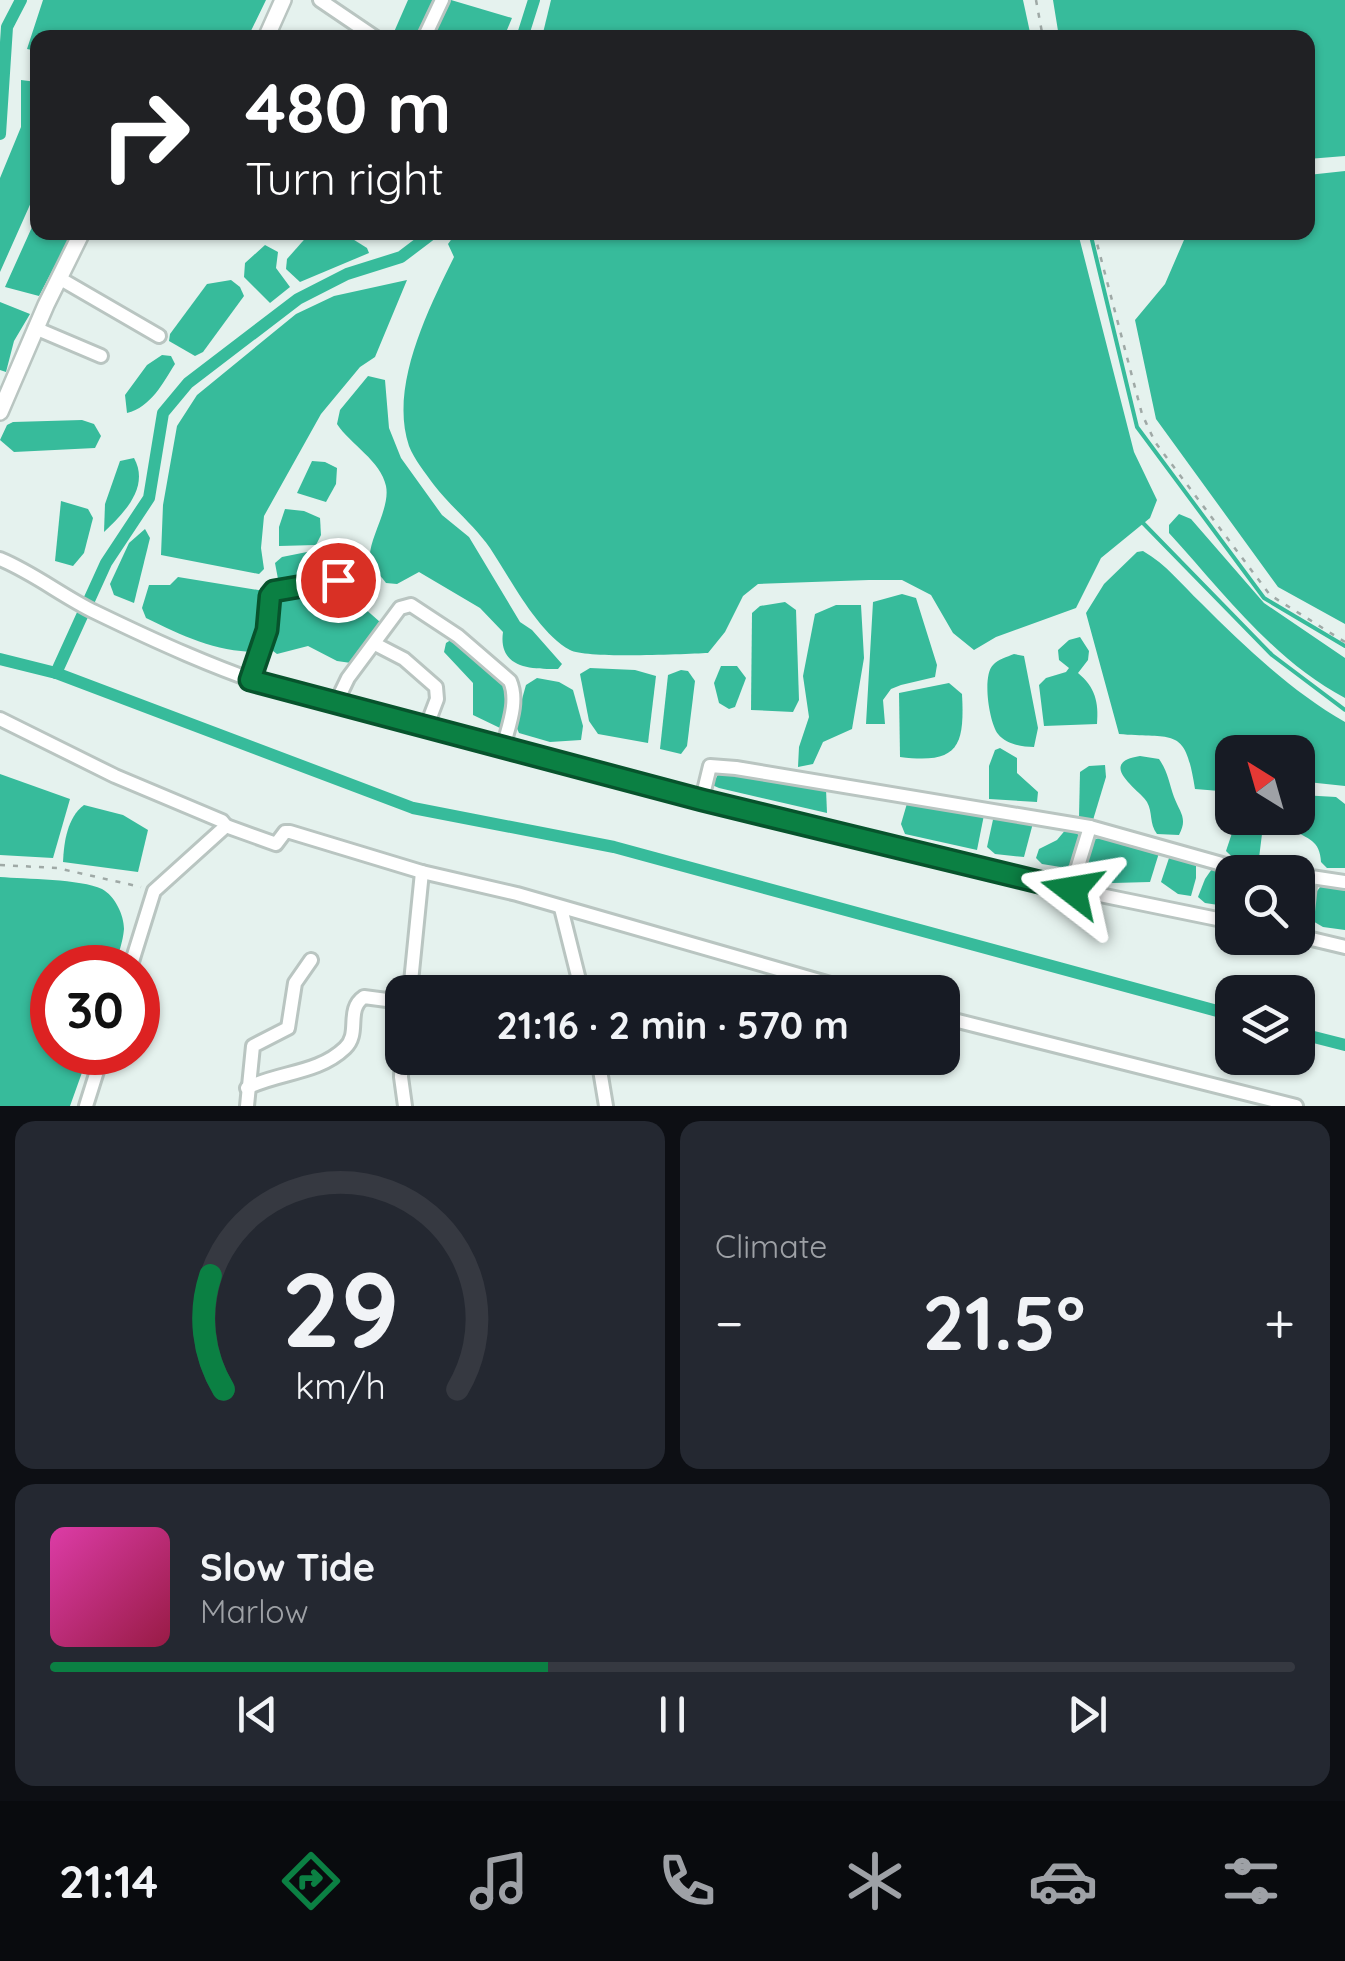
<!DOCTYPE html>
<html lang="en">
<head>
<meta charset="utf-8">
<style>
	:root { --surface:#171b24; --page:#242831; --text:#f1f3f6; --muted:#9ea1a6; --line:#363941; --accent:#0b8043 }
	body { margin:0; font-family:Quicksand,sans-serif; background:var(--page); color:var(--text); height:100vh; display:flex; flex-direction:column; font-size:38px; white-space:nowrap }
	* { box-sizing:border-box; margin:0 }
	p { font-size:32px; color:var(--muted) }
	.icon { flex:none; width:55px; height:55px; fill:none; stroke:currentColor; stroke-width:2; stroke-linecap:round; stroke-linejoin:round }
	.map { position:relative; height:1106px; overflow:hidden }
	.details { display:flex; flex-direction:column; gap:15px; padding:15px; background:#0d0f14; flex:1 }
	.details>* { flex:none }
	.top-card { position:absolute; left:30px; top:30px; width:1285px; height:210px; border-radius:20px; box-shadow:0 2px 8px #0004; background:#202124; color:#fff; overflow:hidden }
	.needle { width:65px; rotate:323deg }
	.controls { position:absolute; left:1215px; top:735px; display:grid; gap:20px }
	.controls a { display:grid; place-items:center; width:100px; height:100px; border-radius:20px; background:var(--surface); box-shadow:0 2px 8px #0004; font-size:50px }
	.speed { position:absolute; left:30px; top:945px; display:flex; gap:20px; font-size:50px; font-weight:700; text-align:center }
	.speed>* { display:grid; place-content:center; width:130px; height:130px; border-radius:50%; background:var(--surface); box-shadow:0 2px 8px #0004; line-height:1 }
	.speed .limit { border:15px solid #d22; background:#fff; color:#111 }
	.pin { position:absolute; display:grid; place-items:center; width:85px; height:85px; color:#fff; margin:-42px; border:5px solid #fff; border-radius:50%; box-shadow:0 2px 10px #0007 }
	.me { position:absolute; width:110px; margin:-55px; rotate:284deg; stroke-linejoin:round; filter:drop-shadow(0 0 8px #0008) }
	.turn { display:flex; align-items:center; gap:35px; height:210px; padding:0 50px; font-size:45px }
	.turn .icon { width:130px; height:130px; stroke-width:2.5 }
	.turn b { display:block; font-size:70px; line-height:85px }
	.big { font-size:75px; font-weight:700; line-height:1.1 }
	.details .card { flex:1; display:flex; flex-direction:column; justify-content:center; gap:15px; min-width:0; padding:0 35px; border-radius:20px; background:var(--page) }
	.details .dial { align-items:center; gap:0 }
	.dial svg { height:260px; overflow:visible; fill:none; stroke:var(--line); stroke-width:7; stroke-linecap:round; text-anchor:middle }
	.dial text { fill:var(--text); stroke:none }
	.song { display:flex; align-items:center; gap:30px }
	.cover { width:120px; height:120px; border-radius:15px; background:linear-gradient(135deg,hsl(320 70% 55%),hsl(340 70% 35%)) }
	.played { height:10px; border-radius:5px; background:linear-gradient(90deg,var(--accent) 40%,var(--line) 40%) }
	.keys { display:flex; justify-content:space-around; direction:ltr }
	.heat { display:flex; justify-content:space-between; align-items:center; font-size:55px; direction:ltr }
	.details .tiles { flex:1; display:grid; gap:15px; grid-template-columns:1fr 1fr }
	.card:last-child { grid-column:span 2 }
	.trip { position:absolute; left:385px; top:975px; width:575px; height:100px; border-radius:20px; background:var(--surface); box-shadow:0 2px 8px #0004; font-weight:700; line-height:100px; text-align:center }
	.tabs { display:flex; height:160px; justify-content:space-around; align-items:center; background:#090b0e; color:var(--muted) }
	.tabs .icon { width:70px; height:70px }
	.tabs .active { color:var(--accent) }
	.tabs b { font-size:45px; color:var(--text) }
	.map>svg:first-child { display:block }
	.water { fill:#37bb9b }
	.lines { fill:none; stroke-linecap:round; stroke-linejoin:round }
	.stream { stroke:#37bb9b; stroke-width:4 }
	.canal { stroke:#37bb9b; stroke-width:12 }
	.minor-casing { stroke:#b9c5c1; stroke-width:18 }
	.tertiary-casing { stroke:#b9c5c1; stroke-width:20 }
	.path { stroke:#9fa9a6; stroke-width:2.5; stroke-dasharray:5 8; stroke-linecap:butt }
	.minor { stroke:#fff; stroke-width:12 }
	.tertiary { stroke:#fff; stroke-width:15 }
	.route-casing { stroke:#07532c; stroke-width:25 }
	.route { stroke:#0b8043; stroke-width:18 }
</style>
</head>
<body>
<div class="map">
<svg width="1345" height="1106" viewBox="0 0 1345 1106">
	<rect width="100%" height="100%" fill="#e5f2ee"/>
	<g class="water">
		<path d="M 43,0 L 266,0 L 248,37 L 38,38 L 37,51 L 27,49 Z"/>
		<path d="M 408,0 L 434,0 L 416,37 L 398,37 L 394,32 Z"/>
		<path d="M 451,0 L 512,18 L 504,37 L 432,37 Z"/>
		<path d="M 551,0 L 1023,0 L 1031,37 L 542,37 Z"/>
		<path d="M 1053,0 L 1345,0 L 1345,156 L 1308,159 L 1308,38 L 1059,37 Z"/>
		<path d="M 21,80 L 37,82 L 37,189 L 0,272 L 0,178 L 21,127 Z"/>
		<path d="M 1345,171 L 1345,624 L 1278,587 L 1156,419 L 1135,320 L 1165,284 L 1187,233 L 1308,232 L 1308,175 Z"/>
		<path d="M 37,216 L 38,232 L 72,233 L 39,296 L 5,287 Z"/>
		<path d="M 310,233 L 343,233 L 367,248 L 369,253 L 300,282 L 286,269 L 287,259 Z"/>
		<path d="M 456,233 L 1078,233 L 1134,452 L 1157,500 L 1150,518 L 1101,558 L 1076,608 L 996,637 L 974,650 L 953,633 L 931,595 L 902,580 L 869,580 L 758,584 L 743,596 L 725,632 L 708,653 C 684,654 587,659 570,650 C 538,633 510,578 490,548 C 474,525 451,507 434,485 C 426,474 414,459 409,446 C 389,387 428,310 454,257 L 448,244 Z"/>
		<path d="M 265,245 L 278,252 L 276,268 L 290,287 L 270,303 L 244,277 L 245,263 Z"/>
		<path d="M 231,280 L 240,287 L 244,296 L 203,352 L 195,356 L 169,341 L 170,334 L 207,284 Z"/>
		<path d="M 407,280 L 375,357 L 360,367 L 321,414 L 264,516 L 261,548 L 264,569 L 259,574 L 161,555 L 163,505 L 177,426 L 197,395 L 296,314 L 334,296 Z"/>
		<path d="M 0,302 L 30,314 L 14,341 L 6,372 L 0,370 Z"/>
		<path d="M 162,355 L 171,356 L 175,364 C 163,383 151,407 127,413 L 125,395 L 147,365 Z"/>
		<path d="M 368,376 L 385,380 L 389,428 L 401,458 L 442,515 L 469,537 L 520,622 L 532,630 L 562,664 L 558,669 C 530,669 498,668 503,632 L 480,608 L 419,572 L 397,584 L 386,583 C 382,577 374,570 371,564 C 364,545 391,510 386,486 C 381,461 350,444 337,424 L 340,410 Z"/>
		<path d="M 82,420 L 94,424 L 101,436 L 95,448 L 14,452 L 0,440 L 7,425 L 13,422 Z"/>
		<path d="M 134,458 C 150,487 124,513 104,532 L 105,504 L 120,461 Z"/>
		<path d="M 312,461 L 325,462 L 337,468 L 336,484 L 326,502 L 297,493 Z"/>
		<path d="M 61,501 L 88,509 L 93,518 L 84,553 L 73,566 L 55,561 Z"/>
		<path d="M 285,509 L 304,511 L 320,518 L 321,535 L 316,545 L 279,546 L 279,527 Z"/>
		<path d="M 1179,514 L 1191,519 L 1264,603 L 1345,658 L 1345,698 C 1274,661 1222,591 1169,533 L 1169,525 Z"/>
		<path d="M 145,529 L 150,538 L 134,603 L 114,595 L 110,584 L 129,543 Z"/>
		<path d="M 1143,551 C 1167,565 1181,584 1201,603 C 1243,645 1292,692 1345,722 L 1345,786 L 1298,781 L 1298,752 L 1232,752 L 1232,792 L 1195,789 C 1185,726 1176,739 1119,734 L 1086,613 L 1104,584 L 1137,552 Z"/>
		<path d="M 307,552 L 325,556 L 335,566 L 334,574 L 278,579 L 275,563 L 282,557 Z"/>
		<path d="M 178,577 L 264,591 L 267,625 L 258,652 C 216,652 183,636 146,618 L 142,608 L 149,585 L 170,585 Z"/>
		<path d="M 328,583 L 355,600 L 380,622 L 377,636 L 351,663 L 337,661 L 308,646 L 277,654 L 269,648 L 279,592 Z"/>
		<path d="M 902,594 L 916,598 L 937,665 L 935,677 L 901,685 L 891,689 L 883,700 L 885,724 L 866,724 L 873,602 Z"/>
		<path d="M 785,602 L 796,610 L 799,700 L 793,712 L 751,710 L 752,613 L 760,606 Z"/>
		<path d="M 836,605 L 861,605 L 864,658 L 852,729 L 823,742 L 813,764 L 798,767 L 799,747 L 809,717 L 803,676 L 815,614 Z"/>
		<path d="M 1080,637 L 1089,651 L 1088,660 L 1078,673 C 1095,687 1099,702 1097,724 L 1044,726 L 1039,685 L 1046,678 L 1066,672 L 1069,668 L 1059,660 L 1058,650 L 1069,640 Z"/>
		<path d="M 454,638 L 508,681 L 509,699 L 500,728 L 473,715 L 473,683 L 444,652 L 446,643 Z"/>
		<path d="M 1014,654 L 1024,656 L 1038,728 L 1034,747 C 1021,747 1006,744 998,734 C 989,722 982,676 993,665 C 998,659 1007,657 1014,654 Z"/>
		<path d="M 721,666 L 737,666 L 746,678 L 735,707 L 729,709 L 719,703 L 714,683 Z"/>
		<path d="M 590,668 L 635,670 L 656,676 L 648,743 L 598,734 L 589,721 L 580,674 Z"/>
		<path d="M 681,670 L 688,671 L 695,681 L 687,746 L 681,754 L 660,749 L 668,675 Z"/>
		<path d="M 537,678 L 559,682 L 573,690 L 583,726 L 581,740 L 550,742 L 519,733 L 515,724 L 526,685 Z"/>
		<path d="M 949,683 L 962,694 C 965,748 957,764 900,757 L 899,693 Z"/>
		<path d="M 1000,748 L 1017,758 L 1017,773 L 1038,792 L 1037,802 L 989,799 L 989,766 L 995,750 Z"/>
		<path d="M 1140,756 L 1159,759 C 1168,772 1169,783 1174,797 C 1180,813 1188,818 1179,835 L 1157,834 C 1149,823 1153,813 1147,802 C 1141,791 1095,763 1140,756 Z"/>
		<path d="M 1105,765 L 1106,777 L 1093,820 L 1079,817 L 1080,772 L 1089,766 Z"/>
		<path d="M 720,771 L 826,789 L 827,813 L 719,788 L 712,785 Z"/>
		<path d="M 0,774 L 70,799 L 53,858 L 0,855 Z"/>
		<path d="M 1301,795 L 1336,797 L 1345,804 L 1345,868 L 1327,868 L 1321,862 C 1320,840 1308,839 1291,829 L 1290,818 L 1298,818 L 1298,798 Z"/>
		<path d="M 908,800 L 984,815 L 977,850 L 905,834 L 901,824 Z"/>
		<path d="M 84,805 L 123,815 L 148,830 L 138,872 L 63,862 C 64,842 67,818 84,805 Z"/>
		<path d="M 994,815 L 1033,823 L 1024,857 L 995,854 L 987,847 Z"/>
		<path d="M 1237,818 L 1264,818 L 1259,858 C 1245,861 1236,862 1226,851 Z"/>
		<path d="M 1067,828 L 1079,835 L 1081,845 L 1073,869 L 1042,864 L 1036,858 L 1039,849 L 1057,840 Z"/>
		<path d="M 1105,837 L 1159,853 L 1150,882 L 1113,883 L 1090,875 C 1085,861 1087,851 1095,839 Z"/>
		<path d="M 1180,856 L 1196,865 L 1196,878 L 1191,896 L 1178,894 L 1161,882 L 1169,858 Z"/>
		<path d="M 1214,866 L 1232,872 L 1232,907 L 1205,903 L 1198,897 L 1205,879 Z"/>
		<path d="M 0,877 C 25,879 81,879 102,889 C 115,896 124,915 124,929 C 123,942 118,955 114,967 L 52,968 L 52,1052 L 89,1053 L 70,1106 L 0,1106 Z"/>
		<path d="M 1321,886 L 1345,887 L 1345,930 L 1323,927 L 1311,920 L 1313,896 Z"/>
	</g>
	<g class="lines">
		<g class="stream">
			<path d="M 1090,232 L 1137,427 L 1264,598 L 1345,646"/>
			<path d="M 1143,523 L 1272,655 L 1345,710"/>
		</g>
		<g class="canal">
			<path d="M 522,38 L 534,0"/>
			<path d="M 0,134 L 7,27 L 21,0"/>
			<path d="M 0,659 L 56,673 L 413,808 L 614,847 L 1232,1015"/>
			<path d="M 56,673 L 106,563 L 149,498 L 163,413 L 188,383 L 298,299 L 347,274 L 401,257 L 434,232"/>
			<path d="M 1298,1033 L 1345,1045"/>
		</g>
		<defs>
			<g id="minor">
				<path d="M 320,0 L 376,38"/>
				<path d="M 424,38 L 442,0"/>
				<path d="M 59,278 L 159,336"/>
				<path d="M 35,328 L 101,356"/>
				<path d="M 0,559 C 34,573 62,596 95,612 C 155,641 218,670 282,690 L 702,799 L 1071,889 L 1232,922"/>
				<path d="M 375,644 L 404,659 L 436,687 L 437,699 L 426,728"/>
				<path d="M 249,680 L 267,630 L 270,596 L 274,591 L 338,580"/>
				<path d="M 335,705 L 348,678 L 400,608 L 411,605 L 458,636 L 510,681 C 519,702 508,727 503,748"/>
				<path d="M 0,719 L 115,776 L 222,821 L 226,826 L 154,891 L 130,968"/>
				<path d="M 702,799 L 710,766 L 736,768 L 1090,827 L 1229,866 L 1267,872"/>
				<path d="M 226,826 L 276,844 L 285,832 L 290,832 L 422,872 L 517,894 L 858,992"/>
				<path d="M 1298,875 L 1345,882"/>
				<path d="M 1071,889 L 1090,827"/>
				<path d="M 561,908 L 582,992"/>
				<path d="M 1299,936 L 1345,947"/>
				<path d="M 1303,937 L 1310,877"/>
				<path d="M 410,992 L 422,872"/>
				<path d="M 942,1017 L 1296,1106"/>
				<path d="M 402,1049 L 401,1077 L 405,1106"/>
				<path d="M 598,1058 L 606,1106"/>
				<path d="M 247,1088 C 278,1072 318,1074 345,1048 C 361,1033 345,1010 364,997 L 402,1002"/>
				<path d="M 86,1106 L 103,1052"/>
				<path d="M 247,1106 L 253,1046 L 288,1028 L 295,983 L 311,960"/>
			</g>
			<g id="tertiary">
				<path d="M 266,38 L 283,0"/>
				<path d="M 0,412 L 46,305 L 82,232"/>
			</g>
		</defs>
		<use href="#minor" class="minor-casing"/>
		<use href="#tertiary" class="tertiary-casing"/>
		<g class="path">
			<path d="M 1036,0 L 1043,38"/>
			<path d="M 1094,232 L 1142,414 L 1155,442 L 1270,595 L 1345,642"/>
			<path d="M 0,865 L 57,868 L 141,887"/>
		</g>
		<use href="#minor" class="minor"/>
		<use href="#tertiary" class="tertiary"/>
	</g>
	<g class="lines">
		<defs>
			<path id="route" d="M 338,580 L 274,591 L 270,596 L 267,630 L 250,680 L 702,800 L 1072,890"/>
		</defs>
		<use href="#route" class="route-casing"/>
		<use href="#route" class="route"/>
	</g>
</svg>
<div class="controls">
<a><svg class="needle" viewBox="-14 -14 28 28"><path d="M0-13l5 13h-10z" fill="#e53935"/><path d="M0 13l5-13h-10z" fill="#9ea1a6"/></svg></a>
<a><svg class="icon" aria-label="search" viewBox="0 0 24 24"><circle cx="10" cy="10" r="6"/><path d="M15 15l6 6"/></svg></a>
<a><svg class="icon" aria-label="layers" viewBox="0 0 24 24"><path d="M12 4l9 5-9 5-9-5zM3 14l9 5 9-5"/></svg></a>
</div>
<div class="speed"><div class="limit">30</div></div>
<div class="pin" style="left:338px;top:580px;background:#d93025"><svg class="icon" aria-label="arrive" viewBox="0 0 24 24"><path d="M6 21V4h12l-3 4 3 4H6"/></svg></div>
<svg class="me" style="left:1072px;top:890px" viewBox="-20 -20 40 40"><path d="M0-17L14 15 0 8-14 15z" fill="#0b8043" stroke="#fff" stroke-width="4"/></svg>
<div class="trip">21:16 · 2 min · 570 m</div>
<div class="top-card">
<div class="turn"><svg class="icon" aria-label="right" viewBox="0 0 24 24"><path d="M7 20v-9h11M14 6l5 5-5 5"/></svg><div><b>480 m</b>Turn right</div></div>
</div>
</div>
<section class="details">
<div class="tiles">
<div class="card dial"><svg viewBox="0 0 100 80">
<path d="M14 69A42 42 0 1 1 86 69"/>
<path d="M14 69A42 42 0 0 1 10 34" stroke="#0b8043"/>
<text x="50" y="56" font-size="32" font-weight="700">29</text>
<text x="50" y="72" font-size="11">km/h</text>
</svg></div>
<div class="card"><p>Climate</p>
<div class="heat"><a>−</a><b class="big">21.5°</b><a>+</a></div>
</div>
<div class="card">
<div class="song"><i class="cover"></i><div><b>Slow Tide</b><p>Marlow</p></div></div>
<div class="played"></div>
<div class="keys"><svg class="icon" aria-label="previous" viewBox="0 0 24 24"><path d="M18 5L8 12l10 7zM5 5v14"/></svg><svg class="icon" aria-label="pause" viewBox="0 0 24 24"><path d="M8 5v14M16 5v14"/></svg><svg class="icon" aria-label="next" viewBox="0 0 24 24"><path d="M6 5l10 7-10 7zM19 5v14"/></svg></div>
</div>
</div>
</section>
<nav class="tabs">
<b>21:14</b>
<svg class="icon active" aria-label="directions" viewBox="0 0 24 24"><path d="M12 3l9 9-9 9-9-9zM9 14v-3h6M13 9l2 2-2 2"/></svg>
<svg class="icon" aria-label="music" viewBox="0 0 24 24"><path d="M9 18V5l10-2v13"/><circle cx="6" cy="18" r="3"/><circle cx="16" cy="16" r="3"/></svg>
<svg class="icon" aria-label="phone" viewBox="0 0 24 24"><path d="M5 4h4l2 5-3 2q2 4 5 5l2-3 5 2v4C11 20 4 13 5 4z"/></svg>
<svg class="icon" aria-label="climate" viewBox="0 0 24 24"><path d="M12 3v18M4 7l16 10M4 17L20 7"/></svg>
<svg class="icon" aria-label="car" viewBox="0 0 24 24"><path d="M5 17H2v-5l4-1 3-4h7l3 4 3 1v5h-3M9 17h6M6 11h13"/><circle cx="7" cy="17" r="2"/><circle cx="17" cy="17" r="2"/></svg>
<svg class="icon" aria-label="filters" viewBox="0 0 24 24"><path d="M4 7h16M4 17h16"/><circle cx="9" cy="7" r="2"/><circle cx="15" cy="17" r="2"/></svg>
</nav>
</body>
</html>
